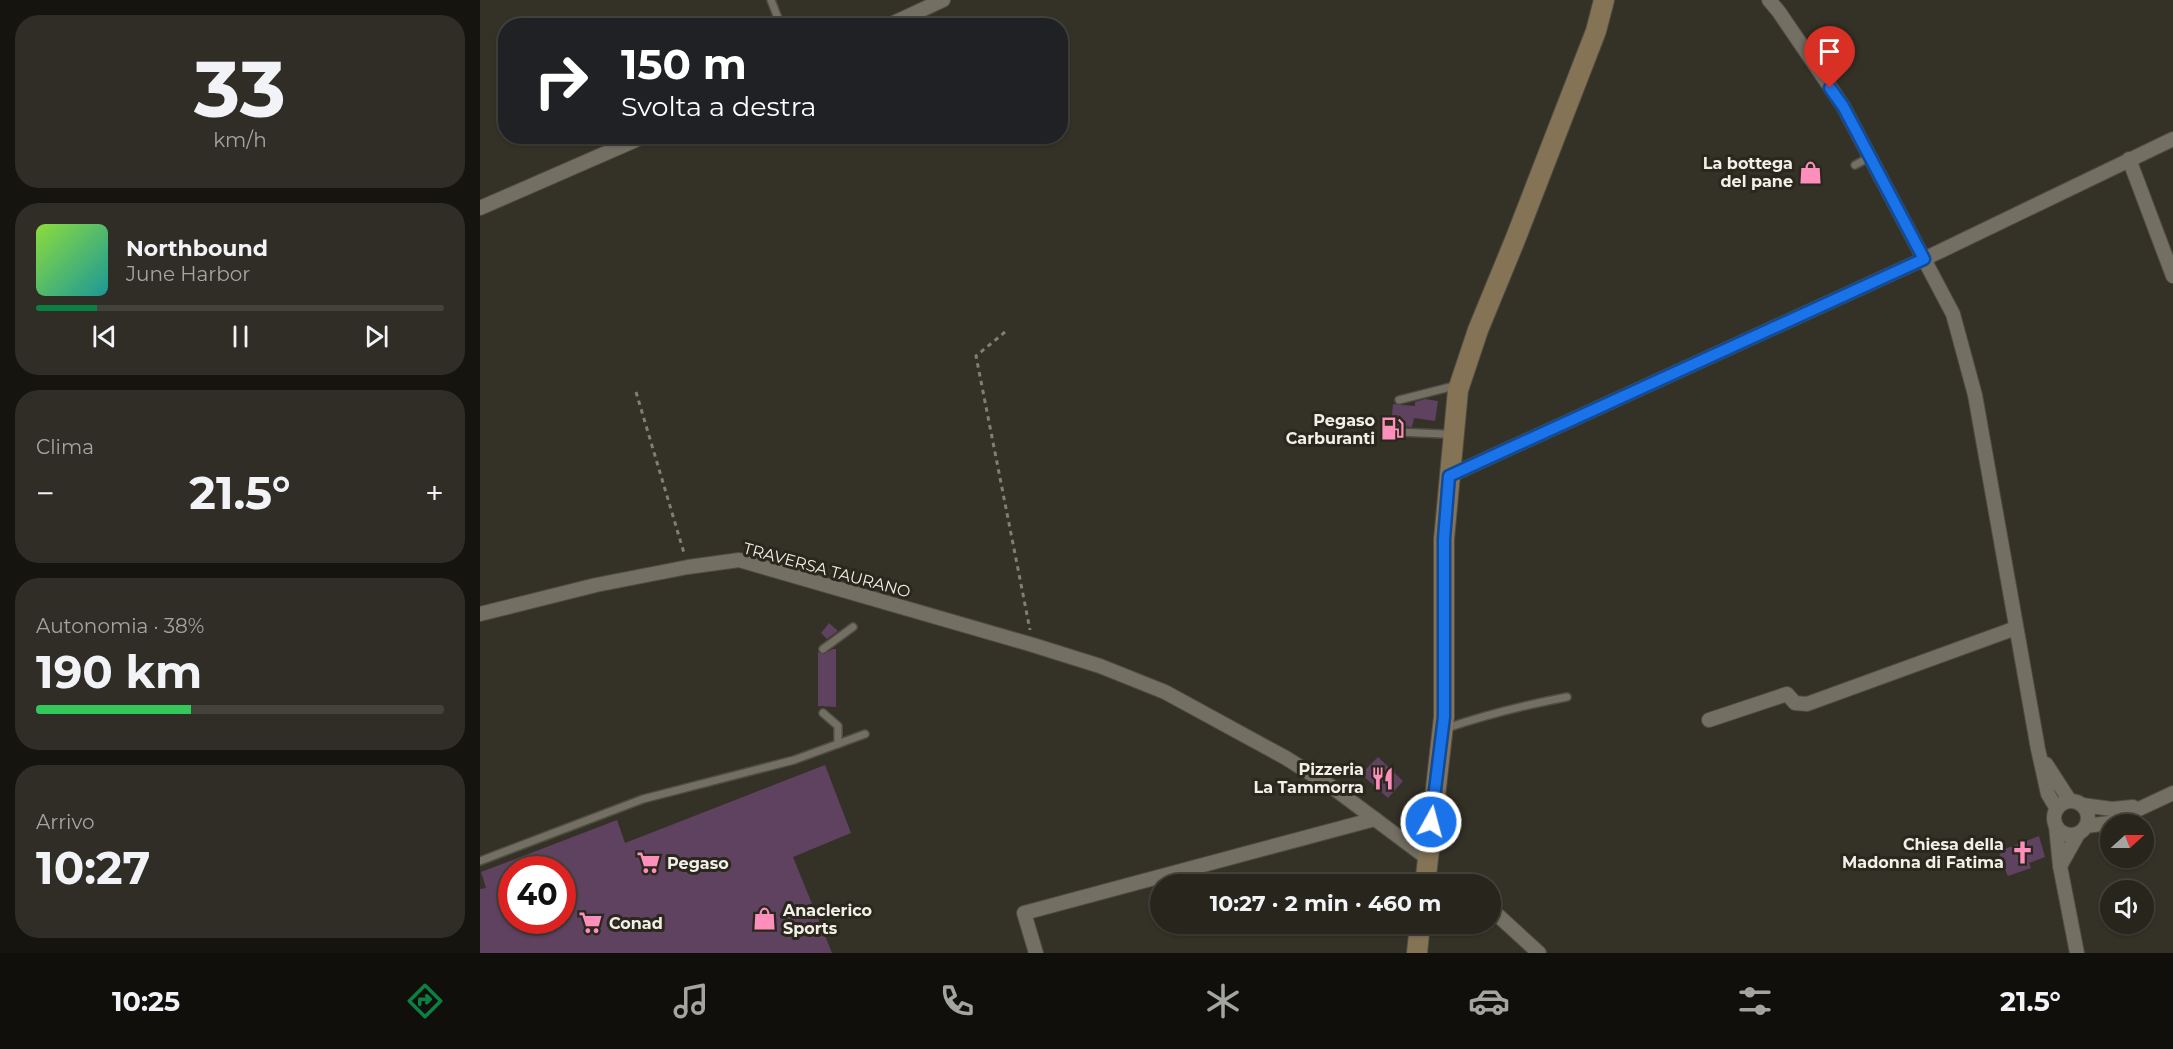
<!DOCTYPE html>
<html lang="it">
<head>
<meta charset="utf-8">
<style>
	:root { --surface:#27251c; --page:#2f2d25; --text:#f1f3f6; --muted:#a4a5a3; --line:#43423b; --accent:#0b8043 }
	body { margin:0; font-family:Montserrat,sans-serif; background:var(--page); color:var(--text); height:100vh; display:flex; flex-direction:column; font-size:22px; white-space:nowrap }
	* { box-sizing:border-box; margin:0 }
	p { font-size:20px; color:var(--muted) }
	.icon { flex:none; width:33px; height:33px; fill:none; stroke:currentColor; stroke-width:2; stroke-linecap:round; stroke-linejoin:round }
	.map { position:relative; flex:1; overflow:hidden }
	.side { display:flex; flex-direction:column; gap:15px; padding:15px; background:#15140f; width:480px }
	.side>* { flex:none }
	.guide { position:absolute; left:18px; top:18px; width:570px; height:126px; border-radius:24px; box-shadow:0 2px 4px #0004,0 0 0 2px var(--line); background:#202124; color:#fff; overflow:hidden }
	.needle { width:39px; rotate:69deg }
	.fabs { position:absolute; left:1620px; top:814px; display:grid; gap:12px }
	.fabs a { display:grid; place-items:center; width:54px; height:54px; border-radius:50%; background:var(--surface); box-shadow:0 2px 4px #0004,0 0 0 2px var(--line); font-size:30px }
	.speed { position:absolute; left:18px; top:856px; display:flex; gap:12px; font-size:30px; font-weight:700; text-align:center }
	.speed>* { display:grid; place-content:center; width:78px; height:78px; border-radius:50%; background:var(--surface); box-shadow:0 2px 4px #0004,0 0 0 2px var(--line); line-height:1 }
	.speed .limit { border:9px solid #d22; background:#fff; color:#111 }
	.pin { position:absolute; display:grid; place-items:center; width:51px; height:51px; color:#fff; margin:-62px -26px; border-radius:50% 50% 50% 0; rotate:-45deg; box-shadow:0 0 6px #0007 }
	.pin .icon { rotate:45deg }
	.me { position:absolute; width:66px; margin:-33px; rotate:7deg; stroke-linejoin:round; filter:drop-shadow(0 0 4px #0008) }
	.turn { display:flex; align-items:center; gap:21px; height:126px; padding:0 24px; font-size:27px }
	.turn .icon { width:78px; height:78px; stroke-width:2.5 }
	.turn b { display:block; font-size:42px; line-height:51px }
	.big { font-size:45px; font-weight:700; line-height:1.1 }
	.side .tile { flex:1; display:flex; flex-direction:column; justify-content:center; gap:9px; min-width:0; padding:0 21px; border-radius:24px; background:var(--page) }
	.side .dial { align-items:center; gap:0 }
	.dial b { font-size:78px; line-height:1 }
	.song { display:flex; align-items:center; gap:18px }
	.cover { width:72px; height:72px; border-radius:9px; background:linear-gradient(135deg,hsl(90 70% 55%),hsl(180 70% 35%)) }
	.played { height:6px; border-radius:3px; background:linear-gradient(90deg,var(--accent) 15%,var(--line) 15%) }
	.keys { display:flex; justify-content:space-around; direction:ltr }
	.heat { display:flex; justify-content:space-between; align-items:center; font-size:33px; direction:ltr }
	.charge { height:9px; border-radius:4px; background:linear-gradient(90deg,#34c759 38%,var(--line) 0) }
	.trip { position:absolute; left:670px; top:874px; width:351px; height:60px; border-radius:30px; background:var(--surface); box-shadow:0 2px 4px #0004,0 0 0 2px var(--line); font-weight:700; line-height:60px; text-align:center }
	.tabs { display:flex; height:96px; justify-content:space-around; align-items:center; background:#100f0b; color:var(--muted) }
	.tabs .icon { width:42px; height:42px }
	.tabs .active { color:var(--accent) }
	.tabs b { font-size:27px; color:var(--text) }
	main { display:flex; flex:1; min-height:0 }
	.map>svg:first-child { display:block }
	.building { fill:#5f4160; fill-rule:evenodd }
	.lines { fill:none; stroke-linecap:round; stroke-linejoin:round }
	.lane-casing { stroke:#4f4c43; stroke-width:10 }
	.street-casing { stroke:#4f4c43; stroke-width:16 }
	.secondary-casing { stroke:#4f4c43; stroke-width:22 }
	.path { stroke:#817e74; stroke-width:3; stroke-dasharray:4.5 4.5; stroke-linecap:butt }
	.lane { stroke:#746f63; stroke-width:7 }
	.street { stroke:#746f63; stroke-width:14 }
	.secondary { stroke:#847355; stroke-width:20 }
	.route-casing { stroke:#114b97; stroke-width:15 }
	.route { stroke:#1a73e8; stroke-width:10 }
	.labels { text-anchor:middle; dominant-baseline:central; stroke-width:6; stroke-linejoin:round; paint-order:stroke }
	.poi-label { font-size:16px; font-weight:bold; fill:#f2efe8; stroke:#2a271d; text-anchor:end }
	.street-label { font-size:16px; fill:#f2efe8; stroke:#2a271d }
</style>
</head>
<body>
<main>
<section class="side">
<div class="tile dial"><b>33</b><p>km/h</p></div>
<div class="tile">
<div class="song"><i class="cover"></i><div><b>Northbound</b><p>June Harbor</p></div></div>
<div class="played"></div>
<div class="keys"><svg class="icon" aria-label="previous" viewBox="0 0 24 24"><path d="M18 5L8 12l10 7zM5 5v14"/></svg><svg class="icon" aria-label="pause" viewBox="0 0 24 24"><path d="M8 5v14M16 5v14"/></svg><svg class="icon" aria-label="next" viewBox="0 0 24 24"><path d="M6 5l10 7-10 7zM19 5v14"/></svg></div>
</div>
<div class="tile"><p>Clima</p>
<div class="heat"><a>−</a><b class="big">21.5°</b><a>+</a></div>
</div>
<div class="tile"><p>Autonomia · 38%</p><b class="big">190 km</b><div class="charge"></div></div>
<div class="tile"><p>Arrivo</p><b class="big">10:27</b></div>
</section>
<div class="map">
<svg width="1693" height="953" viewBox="0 0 1693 953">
	<rect width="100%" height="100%" fill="#343126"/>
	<g class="building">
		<path d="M 945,399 L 958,401 L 955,421 L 934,418 L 932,427 L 911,425 L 913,404 L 935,406 L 935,402 Z"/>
		<path d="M 349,623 L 358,631 L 347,639 L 341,633 Z"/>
		<path d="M 353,649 L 356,649 L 356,707 L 338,706 L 338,652 L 344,654 Z"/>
		<path d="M 898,757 L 923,781 L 908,798 L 881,774 Z"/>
		<path d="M 345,765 L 371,833 L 313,857 L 352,953 L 0,953 L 0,889 L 6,888 L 1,872 L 137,820 L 145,843 ZM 32,870 L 82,870 L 82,921 L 32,921 Z"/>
		<path d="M 1559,836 L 1565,857 L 1549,863 L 1551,868 L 1528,876 L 1519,857 L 1522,850 Z"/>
	</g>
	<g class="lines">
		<defs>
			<g id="lane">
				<path d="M 291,0 L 301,26"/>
				<path d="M 1375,165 L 1390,157"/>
				<path d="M 919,400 L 978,385"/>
				<path d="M 917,432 L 964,434 L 970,438"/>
				<path d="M 343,649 L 373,627"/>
				<path d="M 343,713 L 358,726 L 358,744"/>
				<path d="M 964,729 C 1005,715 1045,705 1087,697"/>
				<path d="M 0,861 L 163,799 L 314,760 L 385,734"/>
			</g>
			<g id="street">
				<path d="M 1289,0 L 1299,12 L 1363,106 L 1473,314 L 1495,395 L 1558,749 L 1568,794 L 1577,809"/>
				<path d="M 407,26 L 463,0"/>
				<path d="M 1649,159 L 1693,276"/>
				<path d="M 0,208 L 165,136"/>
				<path d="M 969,476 L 1444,259 L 1693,139"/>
				<path d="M 0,614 L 116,585 L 208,567 L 259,560 L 553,645 L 620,666 L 685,692 L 806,758 L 852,787 L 947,858"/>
				<path d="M 1229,720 L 1307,694 L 1315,703 L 1327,704 L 1536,628"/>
				<path d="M 1566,764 L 1590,801"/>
				<circle cx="1591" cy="818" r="17"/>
				<path d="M 1602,805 L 1632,809 L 1653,807"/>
				<path d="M 1576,826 L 1580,866 L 1597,953"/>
				<path d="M 1606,826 L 1629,823 L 1693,793"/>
				<path d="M 1580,866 L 1598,834"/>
				<path d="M 1011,909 L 1059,953"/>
				<path d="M 556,953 L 544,913 L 895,819"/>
			</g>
			<g id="secondary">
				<path d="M 945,885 L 964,717 L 964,539 L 978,390 L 998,330 L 1035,240 L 1116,31 L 1124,0"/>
				<path d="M 937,953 L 940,924"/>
			</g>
		</defs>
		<use href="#lane" class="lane-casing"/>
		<use href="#street" class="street-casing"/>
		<use href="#secondary" class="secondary-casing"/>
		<g class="path">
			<path d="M 525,332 L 496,356 L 550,630"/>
			<path d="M 156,392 L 204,553"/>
		</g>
		<use href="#lane" class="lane"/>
		<use href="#street" class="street"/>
		<use href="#secondary" class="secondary"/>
	</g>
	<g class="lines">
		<defs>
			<path id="route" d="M 951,822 L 964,717 L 964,539 L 969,476 L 1444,259 L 1363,106 L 1350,88"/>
		</defs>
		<use href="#route" class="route-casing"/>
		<use href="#route" class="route"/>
	</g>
	<defs>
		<symbol id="shop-bare" viewBox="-9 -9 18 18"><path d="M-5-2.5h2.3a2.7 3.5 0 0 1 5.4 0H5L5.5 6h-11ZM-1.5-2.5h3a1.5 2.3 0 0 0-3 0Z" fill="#fe8ebb" stroke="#2a271d" stroke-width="2.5" paint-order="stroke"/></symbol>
		<symbol id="fuel-bare" viewBox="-9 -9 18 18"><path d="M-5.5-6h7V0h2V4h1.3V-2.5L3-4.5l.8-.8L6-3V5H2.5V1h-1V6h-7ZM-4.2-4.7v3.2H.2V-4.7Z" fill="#fe8ebb" stroke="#2a271d" stroke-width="2.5" paint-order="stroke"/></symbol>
		<symbol id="restaurant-bare" viewBox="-9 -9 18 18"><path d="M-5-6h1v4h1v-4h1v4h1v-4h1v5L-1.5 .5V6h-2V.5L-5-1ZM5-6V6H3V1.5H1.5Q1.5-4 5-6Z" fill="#fe8ebb" stroke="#2a271d" stroke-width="2.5" paint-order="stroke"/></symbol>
		<symbol id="church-bare" viewBox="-9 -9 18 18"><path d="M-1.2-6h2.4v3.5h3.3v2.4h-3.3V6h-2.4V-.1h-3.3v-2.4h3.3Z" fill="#fe8ebb" stroke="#2a271d" stroke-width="2.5" paint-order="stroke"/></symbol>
		<symbol id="supermarket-bare" viewBox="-9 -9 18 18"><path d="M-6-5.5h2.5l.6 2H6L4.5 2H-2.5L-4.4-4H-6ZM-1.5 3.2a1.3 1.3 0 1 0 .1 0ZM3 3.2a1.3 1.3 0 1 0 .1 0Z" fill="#fe8ebb" stroke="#2a271d" stroke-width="2.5" paint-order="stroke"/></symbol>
	</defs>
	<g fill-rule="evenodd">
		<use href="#shop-bare" x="1314" y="156" width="33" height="33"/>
		<use href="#fuel-bare" x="896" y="412" width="33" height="33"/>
		<use href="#restaurant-bare" x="886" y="762" width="33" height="33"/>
		<use href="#church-bare" x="1526" y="836" width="33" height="33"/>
		<use href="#supermarket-bare" x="152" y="846" width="33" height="33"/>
		<use href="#shop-bare" x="268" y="902" width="33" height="33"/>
		<use href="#supermarket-bare" x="94" y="906" width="33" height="33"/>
	</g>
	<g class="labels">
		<g class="poi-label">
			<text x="1313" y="163">La bottega<tspan x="1313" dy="18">del pane</tspan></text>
			<text x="895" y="420">Pegaso<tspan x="895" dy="18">Carburanti</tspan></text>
			<text x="884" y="769">Pizzeria<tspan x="884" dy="18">La Tammorra</tspan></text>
			<text x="1524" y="844">Chiesa della<tspan x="1524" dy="18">Madonna di Fatima</tspan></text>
			<text x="187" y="863" text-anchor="start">Pegaso</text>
			<text x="303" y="910" text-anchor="start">Anaclerico<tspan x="303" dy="18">Sports</tspan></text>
			<text x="129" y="923" text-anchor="start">Conad</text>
		</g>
		<g class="street-label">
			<text transform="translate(347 570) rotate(15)">TRAVERSA TAURANO</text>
		</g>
	</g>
</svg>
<div class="fabs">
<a><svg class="needle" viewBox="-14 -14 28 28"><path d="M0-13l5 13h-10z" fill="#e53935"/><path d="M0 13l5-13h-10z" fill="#a4a5a3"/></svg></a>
<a><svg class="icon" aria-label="sound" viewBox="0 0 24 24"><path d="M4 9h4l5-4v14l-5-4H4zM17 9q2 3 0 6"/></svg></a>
</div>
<div class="speed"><div class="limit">40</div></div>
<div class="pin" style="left:1350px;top:88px;background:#d93025"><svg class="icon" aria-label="arrive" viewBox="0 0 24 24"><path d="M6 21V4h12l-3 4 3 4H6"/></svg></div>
<svg class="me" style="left:951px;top:822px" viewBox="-20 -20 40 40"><circle r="17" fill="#1a73e8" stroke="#fff" stroke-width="3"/><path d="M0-11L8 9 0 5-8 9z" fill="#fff"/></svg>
<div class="trip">10:27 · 2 min · 460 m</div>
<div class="guide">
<div class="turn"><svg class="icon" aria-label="right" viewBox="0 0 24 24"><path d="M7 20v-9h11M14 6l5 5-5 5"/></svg><div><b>150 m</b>Svolta a destra</div></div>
</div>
</div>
</main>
<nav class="tabs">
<b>10:25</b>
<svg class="icon active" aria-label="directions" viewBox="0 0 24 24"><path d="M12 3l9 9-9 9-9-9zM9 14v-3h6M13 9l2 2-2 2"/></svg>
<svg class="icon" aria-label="music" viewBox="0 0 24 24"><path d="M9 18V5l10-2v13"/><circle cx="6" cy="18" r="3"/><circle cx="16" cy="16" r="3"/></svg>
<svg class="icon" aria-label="phone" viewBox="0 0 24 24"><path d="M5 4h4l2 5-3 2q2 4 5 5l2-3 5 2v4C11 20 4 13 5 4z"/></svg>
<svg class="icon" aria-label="climate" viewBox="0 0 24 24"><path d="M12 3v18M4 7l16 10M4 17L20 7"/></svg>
<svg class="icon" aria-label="car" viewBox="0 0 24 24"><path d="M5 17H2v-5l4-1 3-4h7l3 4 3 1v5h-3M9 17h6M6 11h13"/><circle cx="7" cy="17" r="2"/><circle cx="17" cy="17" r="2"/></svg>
<svg class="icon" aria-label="filters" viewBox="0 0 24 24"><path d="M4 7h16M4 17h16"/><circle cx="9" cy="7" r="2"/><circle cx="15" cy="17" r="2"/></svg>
<b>21.5°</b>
</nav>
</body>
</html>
